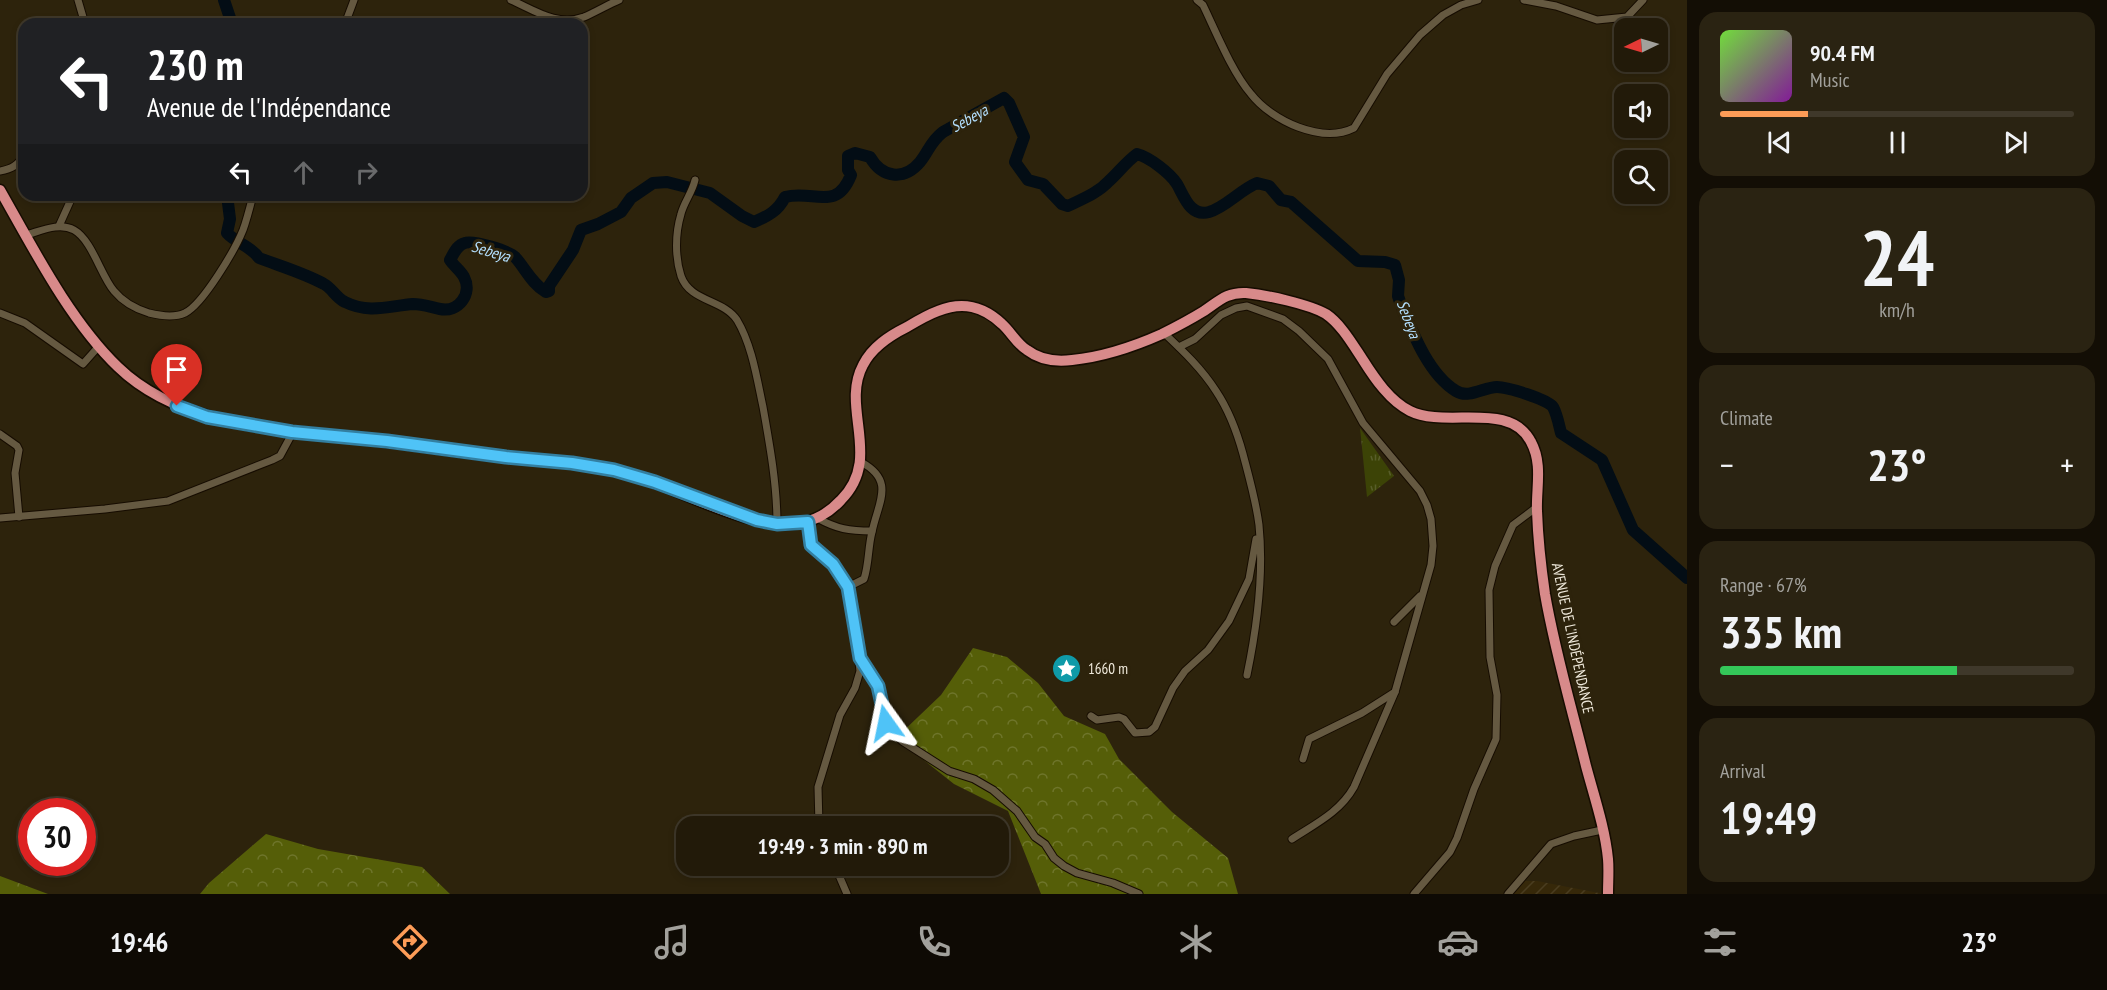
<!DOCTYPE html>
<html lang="en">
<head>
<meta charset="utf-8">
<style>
	:root { --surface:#221a09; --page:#2a2312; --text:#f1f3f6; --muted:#a2a19c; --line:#3f382a; --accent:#fd9c57 }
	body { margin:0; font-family:"PT Sans Narrow",sans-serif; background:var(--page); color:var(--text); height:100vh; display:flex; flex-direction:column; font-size:22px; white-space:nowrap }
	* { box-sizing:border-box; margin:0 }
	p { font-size:20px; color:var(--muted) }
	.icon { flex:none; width:33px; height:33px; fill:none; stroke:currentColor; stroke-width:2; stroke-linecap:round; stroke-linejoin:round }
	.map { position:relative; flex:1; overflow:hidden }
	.panel { display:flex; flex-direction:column; gap:12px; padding:12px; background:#130e05; width:420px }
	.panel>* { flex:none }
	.hud { position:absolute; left:18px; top:18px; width:570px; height:183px; border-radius:18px; box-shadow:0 3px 9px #0003,0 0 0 2px var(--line); background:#202124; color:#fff; overflow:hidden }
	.needle { width:39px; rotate:265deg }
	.buttons { position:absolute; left:1614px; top:18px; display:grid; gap:12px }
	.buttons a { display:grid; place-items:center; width:54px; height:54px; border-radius:12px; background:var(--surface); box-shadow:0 3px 9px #0003,0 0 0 2px var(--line); font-size:30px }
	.speed { position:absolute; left:18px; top:798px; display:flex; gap:12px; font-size:30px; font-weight:700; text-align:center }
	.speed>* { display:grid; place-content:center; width:78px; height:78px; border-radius:50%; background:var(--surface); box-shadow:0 3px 9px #0003,0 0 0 2px var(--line); line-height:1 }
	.speed .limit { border:9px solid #d22; background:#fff; color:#111 }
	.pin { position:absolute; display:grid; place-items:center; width:51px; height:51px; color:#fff; margin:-62px -26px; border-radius:50% 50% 50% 0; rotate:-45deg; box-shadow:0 0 6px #0007 }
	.pin .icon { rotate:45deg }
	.me { position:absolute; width:66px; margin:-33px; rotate:348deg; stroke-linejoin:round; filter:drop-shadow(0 0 4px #0008) }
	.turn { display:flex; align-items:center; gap:21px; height:126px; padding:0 30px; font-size:27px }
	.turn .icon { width:78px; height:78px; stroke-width:2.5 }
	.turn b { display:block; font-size:42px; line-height:51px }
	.lanes { display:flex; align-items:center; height:57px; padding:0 30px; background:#0003; justify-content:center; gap:30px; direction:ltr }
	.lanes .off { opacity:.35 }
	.big { font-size:45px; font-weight:700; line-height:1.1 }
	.panel .card { flex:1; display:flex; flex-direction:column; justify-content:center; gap:9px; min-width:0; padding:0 21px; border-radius:18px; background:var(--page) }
	.panel .dial { align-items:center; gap:0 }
	.dial b { font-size:78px; line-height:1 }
	.song { display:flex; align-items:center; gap:18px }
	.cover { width:72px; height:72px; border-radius:9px; background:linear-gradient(135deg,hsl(100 70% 55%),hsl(290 70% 35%)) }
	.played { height:6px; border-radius:3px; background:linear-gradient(90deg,var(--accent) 25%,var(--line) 25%) }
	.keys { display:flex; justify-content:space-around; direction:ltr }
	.heat { display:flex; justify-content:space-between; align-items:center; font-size:33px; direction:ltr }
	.charge { height:9px; border-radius:4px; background:linear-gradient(90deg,#34c759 67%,var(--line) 0) }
	.trip { position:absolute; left:676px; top:816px; width:333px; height:60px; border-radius:18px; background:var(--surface); box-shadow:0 3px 9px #0003,0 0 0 2px var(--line); font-weight:700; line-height:60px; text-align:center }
	.dock { display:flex; height:96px; justify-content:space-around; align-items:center; background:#0e0a04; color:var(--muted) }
	.dock .icon { width:42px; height:42px }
	.dock .active { color:var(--accent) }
	.dock b { font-size:27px; color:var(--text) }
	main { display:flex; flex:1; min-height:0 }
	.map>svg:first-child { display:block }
	.industrial { fill:url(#industrial-furrows) }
	.grass { fill:url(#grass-tufts) }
	.forest { fill:url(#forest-crowns) }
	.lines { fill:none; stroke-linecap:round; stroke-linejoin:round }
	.river { stroke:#030d15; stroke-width:12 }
	.minor-casing { stroke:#160c00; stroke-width:9 }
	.trunk-casing { stroke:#160c00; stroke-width:13 }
	.minor { stroke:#655941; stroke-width:7 }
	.trunk { stroke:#d88a8a; stroke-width:10 }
	.route-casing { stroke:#337fa1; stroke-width:15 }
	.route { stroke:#4fc3f7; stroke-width:10 }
	.labels { text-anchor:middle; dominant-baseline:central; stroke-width:6; stroke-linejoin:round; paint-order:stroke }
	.street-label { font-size:15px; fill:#f0eadc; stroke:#2d230c }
	.poi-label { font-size:15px; fill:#f0eadc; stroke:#2d230c; text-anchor:start }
	.water-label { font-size:16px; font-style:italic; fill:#b3dffe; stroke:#2d230c }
</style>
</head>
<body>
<main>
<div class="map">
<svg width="1687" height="894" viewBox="0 0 1687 894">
	<defs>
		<pattern id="industrial-furrows" width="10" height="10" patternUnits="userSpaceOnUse" patternTransform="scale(1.5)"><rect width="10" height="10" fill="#362809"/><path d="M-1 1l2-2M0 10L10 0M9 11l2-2" fill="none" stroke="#4a3d20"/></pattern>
		<pattern id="grass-tufts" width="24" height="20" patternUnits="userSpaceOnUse" patternTransform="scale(1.5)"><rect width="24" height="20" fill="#3c4306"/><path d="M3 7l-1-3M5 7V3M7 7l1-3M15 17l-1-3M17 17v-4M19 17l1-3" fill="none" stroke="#585e2a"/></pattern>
		<pattern id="forest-crowns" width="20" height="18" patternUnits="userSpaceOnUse" patternTransform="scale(1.5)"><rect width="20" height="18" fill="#555e08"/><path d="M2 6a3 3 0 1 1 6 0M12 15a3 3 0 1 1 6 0" fill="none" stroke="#6e752b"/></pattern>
	</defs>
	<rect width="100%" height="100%" fill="#2d230c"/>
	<path class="industrial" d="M 1524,881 L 1537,881 L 1604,894 L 1512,894 Z"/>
	<path class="grass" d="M 1360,428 L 1394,476 L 1367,497 Z"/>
	<g class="forest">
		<path d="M 973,648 L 1007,657 L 1038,683 L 1064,716 L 1105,734 L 1119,759 L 1172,812 L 1228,858 L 1238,894 L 1041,894 L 1008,811 L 954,784 L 896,738 L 941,695 Z"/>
		<path d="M 266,834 L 318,849 L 422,867 L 450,894 L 200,894 L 209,883 Z"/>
		<path d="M 0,876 L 48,894 L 0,894 Z"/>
	</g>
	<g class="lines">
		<g class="river">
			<path d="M 224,0 L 232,24"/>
			<path d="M 227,195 L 230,219 L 227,233 C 236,243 251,246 259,258 C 280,266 304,273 324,284 C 332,288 336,298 345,302 C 369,314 389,306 413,304 C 423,304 430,307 440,309 C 458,313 473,294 464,277 C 461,271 454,266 450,260 C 454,253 457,245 465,243 C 473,240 509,251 515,257 C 525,268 532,284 546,292 L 549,291 L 549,286 L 573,250 L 581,230 L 598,224 L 621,212 L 631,198 L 653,183 L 667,182 L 710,193 L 742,216 L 754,222 C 768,216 778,211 785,197 C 813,189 836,213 851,175 L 848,170 L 848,156 L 855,153 L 870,157 C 882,178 904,181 920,162 C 929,151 930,142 943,132 L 1004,98 L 1009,103 L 1024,137 L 1015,162 L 1028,180 L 1043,184 L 1062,204 L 1068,206 C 1082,199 1098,193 1109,181 C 1119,172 1126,162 1137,154 C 1149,157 1170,173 1177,184 C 1184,196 1190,217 1209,212 C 1226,207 1240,190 1257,183 L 1269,186 L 1281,200 L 1291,202 L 1358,261 L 1385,262 L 1395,265 L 1399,280 L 1398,296 L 1400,302 C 1412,331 1428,374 1456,391 C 1469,399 1484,387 1497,387 C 1507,387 1547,399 1553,407 C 1557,414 1559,425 1561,433 L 1602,460 L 1633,530 L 1687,578"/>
		</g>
		<defs>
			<g id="minor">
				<path d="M 78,0 L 85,24"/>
				<path d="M 511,0 C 534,10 557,27 584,17 C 596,12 607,5 619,0"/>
				<path d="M 1197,0 L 1203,5 C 1216,32 1232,72 1251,94 C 1272,121 1322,144 1354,128 L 1387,74 L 1420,35 L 1443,15 L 1461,5 L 1478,0"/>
				<path d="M 1524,0 L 1556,6 L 1597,20 L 1627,17 L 1643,0"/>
				<path d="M 345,24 L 354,0"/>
				<path d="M 0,171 C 12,169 18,165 24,155"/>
				<path d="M 695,180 C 692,193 684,202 681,214 C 675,234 675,257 681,276 C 690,302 723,299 737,320 C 752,345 757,379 763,407 C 770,446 777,485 777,524"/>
				<path d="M 59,226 L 73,195"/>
				<path d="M 26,235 C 41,231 59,222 74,230 C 92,240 101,276 114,291 C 123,302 136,309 149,313 C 161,316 174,318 185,313 C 203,304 235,250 243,230 C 247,219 250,207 253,195"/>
				<path d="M 0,313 L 25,323 L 83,364 L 99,346"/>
				<path d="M 1164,333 C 1183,351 1202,369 1216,391 C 1228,409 1237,432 1243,454 C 1249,477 1256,501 1259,525 C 1264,574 1257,627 1247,675"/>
				<path d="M 1179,347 L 1195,339 L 1221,315 L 1236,308 L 1247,306 L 1283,319 L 1299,331 L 1328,359 L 1363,423 L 1420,491 L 1427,505 L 1431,519 L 1433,546 L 1431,565 L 1395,692 L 1354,787 C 1340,812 1315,824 1292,839"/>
				<path d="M 0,434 L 17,446 L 19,450 L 15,473 L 19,517"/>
				<path d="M 0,518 L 105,509 L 168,501 L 272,460 L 280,456 L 293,432"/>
				<path d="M 817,518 C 837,529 849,531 872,531"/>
				<path d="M 808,522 L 811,545 C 829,559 844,574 851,596 L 860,671 L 855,688 L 840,715 L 818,787 L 819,826"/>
				<path d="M 848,587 L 864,579 C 869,564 868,547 872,532 C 878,502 896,481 861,462"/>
				<path d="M 1394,622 L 1420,596"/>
				<path d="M 860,658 L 878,686 L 886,723 L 902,741 L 949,771 L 974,779 L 993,790 L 1017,811 L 1035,837 L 1045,844 L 1054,858 L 1064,866 L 1077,873 L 1113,883 L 1139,894"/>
				<path d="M 1091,716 L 1097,720 L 1119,717 L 1124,719 L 1135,733 L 1149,732 L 1155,727 L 1173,688 L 1185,671 L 1208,650 L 1229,621 L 1249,579 L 1256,539"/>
				<path d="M 1303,759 L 1309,739 L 1362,713 L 1395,692"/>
				<path d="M 835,866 L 847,894"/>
				<path d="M 1414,894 L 1450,852 L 1457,838 L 1474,789 L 1496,739 L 1497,695 L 1490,657 L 1489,590 L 1495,566 L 1513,525 L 1537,507"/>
				<path d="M 1508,894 L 1551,844 L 1574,836 L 1602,830"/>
			</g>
			<path id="trunk" d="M 0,190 C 33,248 70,321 118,367 C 181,428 281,429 363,439 C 410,444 456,452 504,457 C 539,460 574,462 609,469 C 669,480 743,532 801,523 C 817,520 830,512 841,500 C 883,458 840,408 863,365 C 872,347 889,336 907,327 C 917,321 927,315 938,311 C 963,301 983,306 1002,324 C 1011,332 1017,344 1027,350 C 1040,360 1056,362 1072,360 C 1102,357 1135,346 1162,334 C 1176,327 1191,319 1204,311 C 1219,301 1227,292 1246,293 C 1266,295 1309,304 1326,314 C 1341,324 1353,345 1363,360 C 1375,379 1390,401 1410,411 C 1446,429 1510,400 1531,442 C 1543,464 1536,488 1537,511 C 1538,539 1541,567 1545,594 C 1555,652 1572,709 1586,766 C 1594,796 1605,828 1608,859 C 1609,870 1608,882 1608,894"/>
		</defs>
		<use href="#minor" class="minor-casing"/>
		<use href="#trunk" class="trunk-casing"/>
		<use href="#minor" class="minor"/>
		<use href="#trunk" class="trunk"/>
	</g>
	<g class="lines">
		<defs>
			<path id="route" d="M 177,406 L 207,417 L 292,432 L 387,441 L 506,457 L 572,463 L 614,470 L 655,482 L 757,520 L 777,524 L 808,522 L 811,545 L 833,564 L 848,587 L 860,658 L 878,686 L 886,723"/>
		</defs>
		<use href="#route" class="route-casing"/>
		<use href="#route" class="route"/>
	</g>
	<defs>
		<symbol id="sight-disc" viewBox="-11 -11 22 22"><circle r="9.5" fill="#0f9aa8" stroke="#2d230c"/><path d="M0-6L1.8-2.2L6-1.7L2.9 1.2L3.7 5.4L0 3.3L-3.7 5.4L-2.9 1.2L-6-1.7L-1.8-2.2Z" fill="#fff"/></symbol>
	</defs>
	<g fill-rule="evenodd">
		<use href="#sight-disc" x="1050" y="652" width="33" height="33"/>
	</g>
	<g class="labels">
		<g class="street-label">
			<text transform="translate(1573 638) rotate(78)">AVENUE DE L'INDÉPENDANCE</text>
		</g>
		<g class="poi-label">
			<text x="1088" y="668">1660 m</text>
		</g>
		<g class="water-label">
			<text transform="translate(969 118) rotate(-29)">Sebeya</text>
			<text transform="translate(491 251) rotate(17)">Sebeya</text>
			<text transform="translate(1409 319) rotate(69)">Sebeya</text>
		</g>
	</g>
</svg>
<div class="buttons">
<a><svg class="needle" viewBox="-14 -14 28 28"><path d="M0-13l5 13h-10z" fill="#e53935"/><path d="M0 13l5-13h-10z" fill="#a2a19c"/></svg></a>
<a><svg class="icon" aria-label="sound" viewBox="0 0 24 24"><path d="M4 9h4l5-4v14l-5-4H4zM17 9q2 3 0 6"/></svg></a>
<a><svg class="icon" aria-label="search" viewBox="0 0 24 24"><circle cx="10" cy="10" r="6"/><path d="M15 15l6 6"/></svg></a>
</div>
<div class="speed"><div class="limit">30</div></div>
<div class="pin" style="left:177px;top:406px;background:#d93025"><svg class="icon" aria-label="arrive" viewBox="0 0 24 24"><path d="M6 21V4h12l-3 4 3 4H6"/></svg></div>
<svg class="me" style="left:886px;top:723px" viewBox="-20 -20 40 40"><path d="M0-17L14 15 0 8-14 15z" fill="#4fc3f7" stroke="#fff" stroke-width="4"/></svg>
<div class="trip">19:49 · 3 min · 890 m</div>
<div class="hud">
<div class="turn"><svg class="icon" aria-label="left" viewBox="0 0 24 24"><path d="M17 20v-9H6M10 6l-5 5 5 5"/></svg><div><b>230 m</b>Avenue de l'Indépendance</div></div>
<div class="lanes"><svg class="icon" aria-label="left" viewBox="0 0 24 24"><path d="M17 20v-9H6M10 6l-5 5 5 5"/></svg><svg class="icon off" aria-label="ahead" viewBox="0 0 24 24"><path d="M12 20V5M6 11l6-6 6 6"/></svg><svg class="icon off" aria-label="right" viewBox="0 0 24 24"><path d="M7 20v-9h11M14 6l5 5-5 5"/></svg></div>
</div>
</div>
<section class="panel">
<div class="card">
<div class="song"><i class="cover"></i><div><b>90.4 FM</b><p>Music</p></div></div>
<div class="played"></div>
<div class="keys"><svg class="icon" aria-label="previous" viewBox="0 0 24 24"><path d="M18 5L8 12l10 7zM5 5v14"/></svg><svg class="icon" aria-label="pause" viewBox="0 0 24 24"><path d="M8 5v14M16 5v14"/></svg><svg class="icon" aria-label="next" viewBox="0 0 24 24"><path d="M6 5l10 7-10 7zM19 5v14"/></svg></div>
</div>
<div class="card dial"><b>24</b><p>km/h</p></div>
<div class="card"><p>Climate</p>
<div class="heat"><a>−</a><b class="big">23°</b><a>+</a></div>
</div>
<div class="card"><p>Range · 67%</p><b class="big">335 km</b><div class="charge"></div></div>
<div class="card"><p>Arrival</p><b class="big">19:49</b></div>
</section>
</main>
<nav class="dock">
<b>19:46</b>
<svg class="icon active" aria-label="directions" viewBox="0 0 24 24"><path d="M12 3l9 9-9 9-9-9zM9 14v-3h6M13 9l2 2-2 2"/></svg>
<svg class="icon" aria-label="music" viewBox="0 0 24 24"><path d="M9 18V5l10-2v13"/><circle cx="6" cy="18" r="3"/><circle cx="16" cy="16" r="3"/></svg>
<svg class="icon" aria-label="phone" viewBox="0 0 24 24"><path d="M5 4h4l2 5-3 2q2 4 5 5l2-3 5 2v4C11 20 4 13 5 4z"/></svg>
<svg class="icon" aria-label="climate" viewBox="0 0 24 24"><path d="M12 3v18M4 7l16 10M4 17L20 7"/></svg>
<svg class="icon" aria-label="car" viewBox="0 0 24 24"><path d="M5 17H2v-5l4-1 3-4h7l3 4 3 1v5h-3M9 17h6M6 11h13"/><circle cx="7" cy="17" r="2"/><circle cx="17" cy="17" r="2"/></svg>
<svg class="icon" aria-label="filters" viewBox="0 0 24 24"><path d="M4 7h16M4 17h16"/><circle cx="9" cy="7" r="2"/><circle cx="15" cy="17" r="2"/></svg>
<b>23°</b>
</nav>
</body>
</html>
